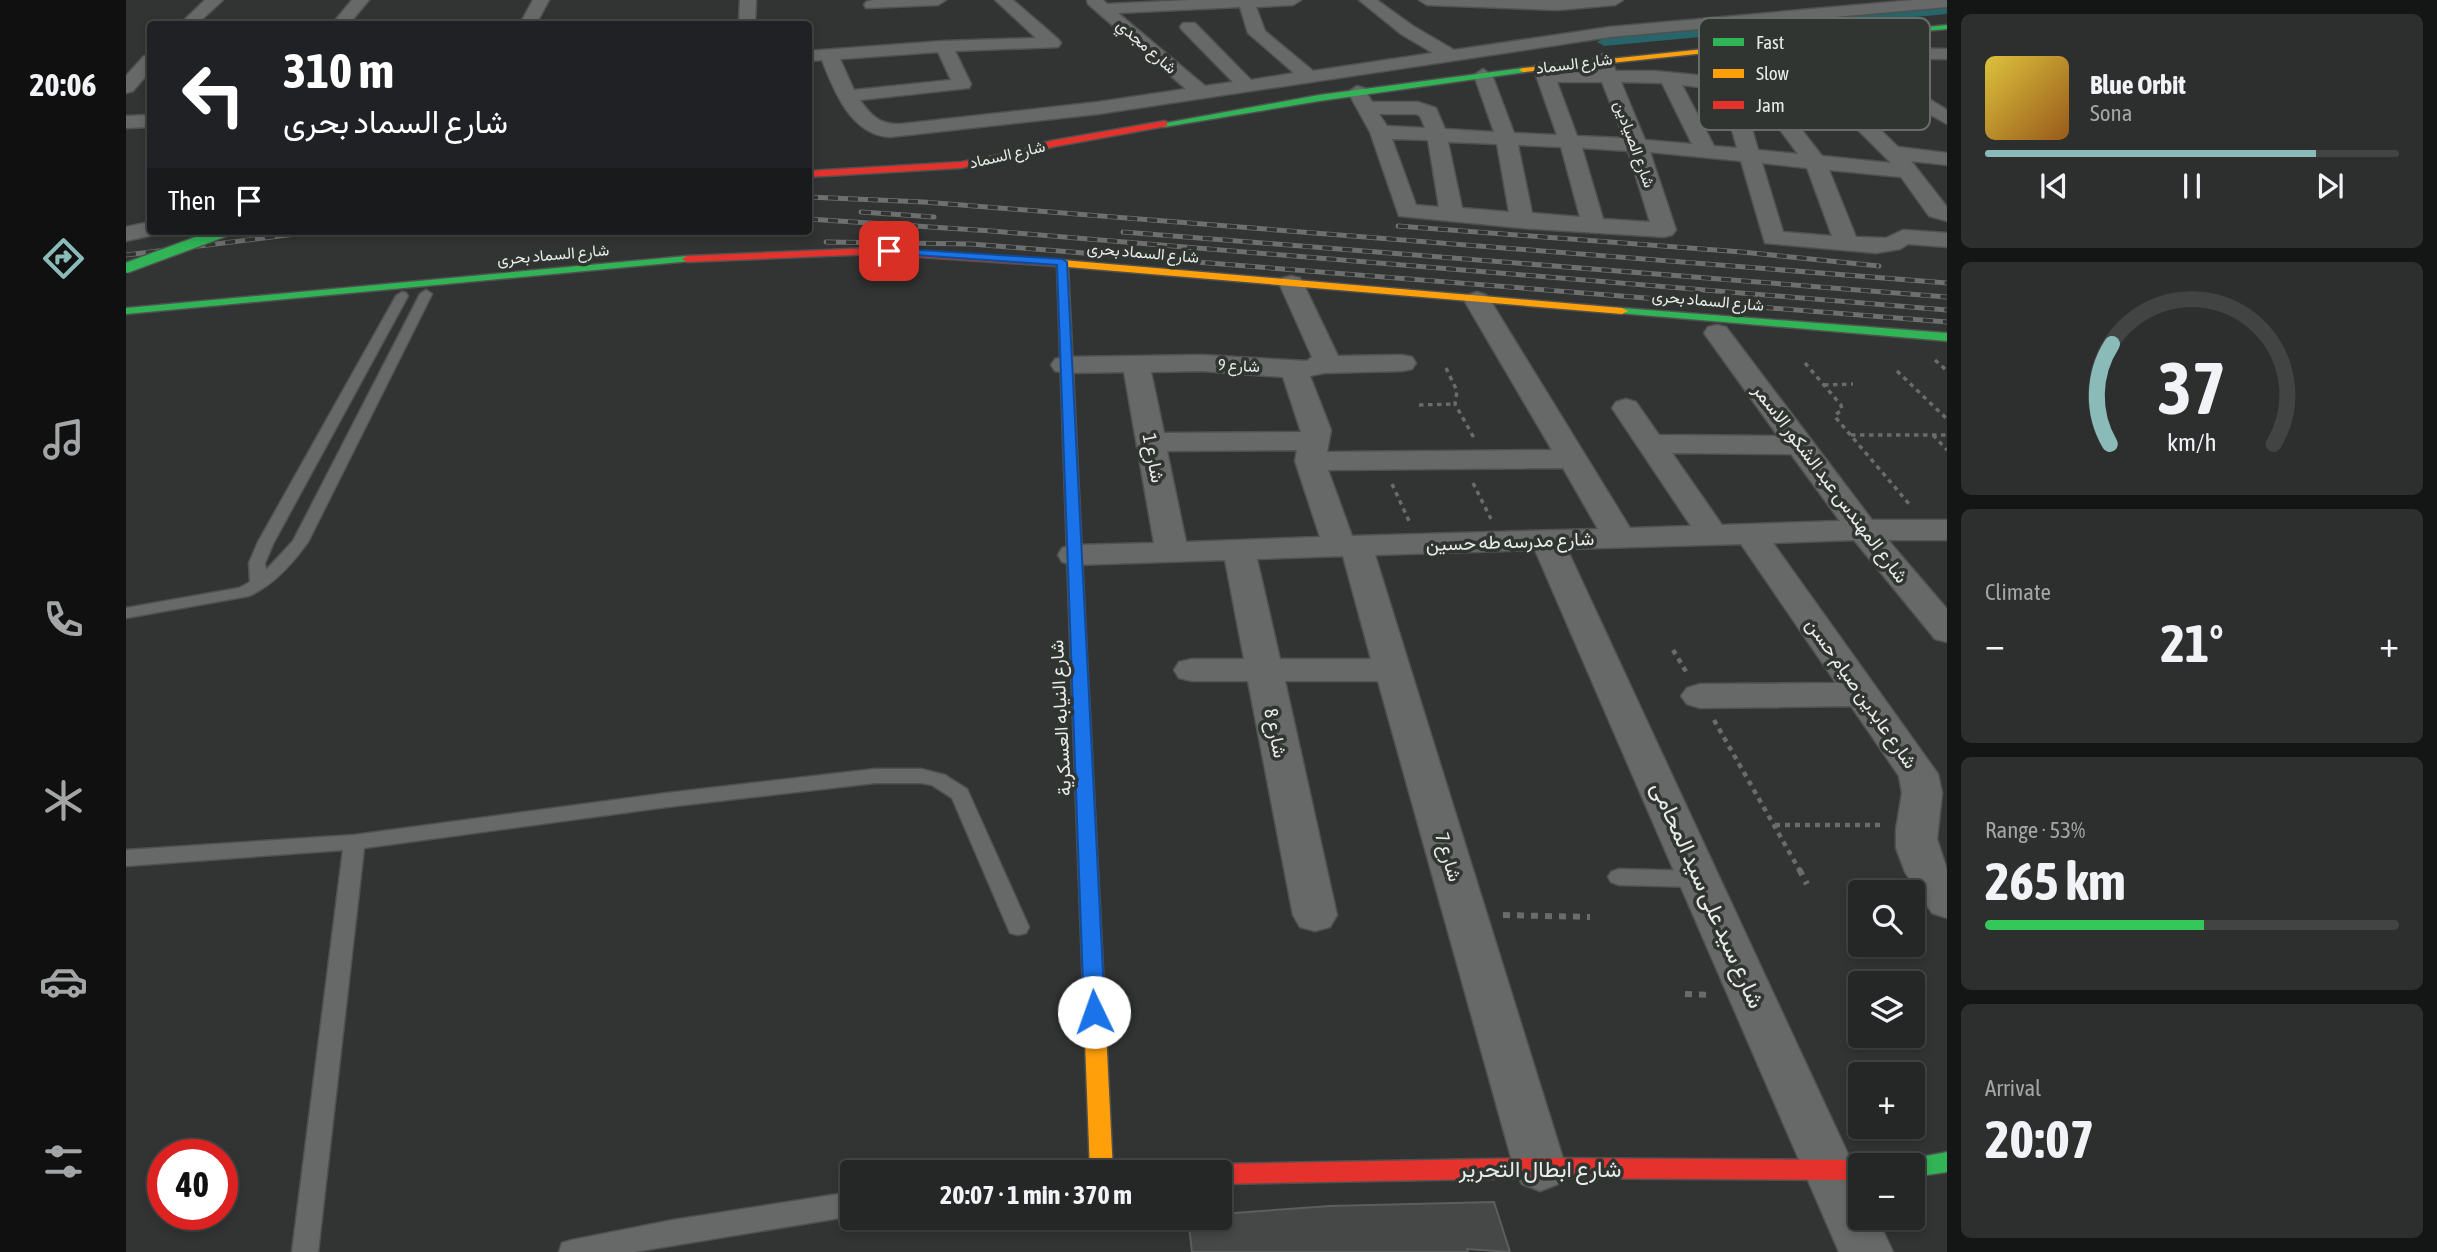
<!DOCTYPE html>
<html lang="en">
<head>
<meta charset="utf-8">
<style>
	:root { --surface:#252726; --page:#2d2f2e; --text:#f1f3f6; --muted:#a3a5a7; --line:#424443; --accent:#8bbbb9 }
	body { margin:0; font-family:"Asap Condensed",Vazirmatn,sans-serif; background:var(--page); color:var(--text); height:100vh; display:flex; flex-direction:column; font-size:26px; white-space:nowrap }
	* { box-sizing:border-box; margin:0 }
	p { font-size:23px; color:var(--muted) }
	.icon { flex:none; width:38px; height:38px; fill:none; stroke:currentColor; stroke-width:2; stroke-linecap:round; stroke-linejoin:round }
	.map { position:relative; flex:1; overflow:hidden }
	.drawer { display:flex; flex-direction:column; gap:14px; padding:14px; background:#141515; width:490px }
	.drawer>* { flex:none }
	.hud { position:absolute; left:21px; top:21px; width:665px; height:214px; border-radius:7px; box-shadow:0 4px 10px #0003,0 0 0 2px var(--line); background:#202124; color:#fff; overflow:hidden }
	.fabs { position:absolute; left:1722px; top:880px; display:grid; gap:14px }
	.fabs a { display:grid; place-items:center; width:77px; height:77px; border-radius:7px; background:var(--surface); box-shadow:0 4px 10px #0003,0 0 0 2px var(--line); font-size:35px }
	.speed { position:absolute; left:21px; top:1139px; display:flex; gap:14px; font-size:35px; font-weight:700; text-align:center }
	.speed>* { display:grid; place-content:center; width:91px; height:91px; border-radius:50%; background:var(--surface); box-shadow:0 4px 10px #0003,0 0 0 2px var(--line); line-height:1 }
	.speed .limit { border:10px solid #d22; background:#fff; color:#111 }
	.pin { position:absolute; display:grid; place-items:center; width:60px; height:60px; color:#fff; margin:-30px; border-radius:14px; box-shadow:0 4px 10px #0006 }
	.me { position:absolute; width:77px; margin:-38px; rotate:357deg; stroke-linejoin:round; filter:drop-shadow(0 0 5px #0008) }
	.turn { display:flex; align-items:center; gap:24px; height:147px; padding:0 21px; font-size:32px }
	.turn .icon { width:91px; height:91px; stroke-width:2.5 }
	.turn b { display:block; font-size:49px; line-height:60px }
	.then { display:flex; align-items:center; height:66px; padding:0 21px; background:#0003; gap:14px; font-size:26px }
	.big { font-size:52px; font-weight:700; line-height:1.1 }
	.drawer .widget { flex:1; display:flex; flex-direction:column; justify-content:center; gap:10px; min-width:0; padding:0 24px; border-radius:10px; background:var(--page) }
	.drawer .dial { align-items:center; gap:0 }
	.dial svg { height:182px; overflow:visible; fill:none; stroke:var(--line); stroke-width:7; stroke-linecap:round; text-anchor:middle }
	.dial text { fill:var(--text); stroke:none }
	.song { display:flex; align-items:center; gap:21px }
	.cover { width:84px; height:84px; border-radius:10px; background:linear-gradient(135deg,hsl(50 70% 55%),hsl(30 70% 35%)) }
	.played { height:7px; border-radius:4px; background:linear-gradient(90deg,var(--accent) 80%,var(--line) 80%) }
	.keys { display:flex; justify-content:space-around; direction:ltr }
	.heat { display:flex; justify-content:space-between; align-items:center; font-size:38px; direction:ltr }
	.charge { height:10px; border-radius:5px; background:linear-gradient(90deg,#34c759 53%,var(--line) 0) }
	.trip { position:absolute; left:714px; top:1160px; width:392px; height:70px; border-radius:7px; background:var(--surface); box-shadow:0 4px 10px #0003,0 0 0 2px var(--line); font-weight:700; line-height:70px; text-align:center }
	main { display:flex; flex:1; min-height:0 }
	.tab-bar { display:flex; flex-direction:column; width:126px; justify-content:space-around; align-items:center; background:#0f100f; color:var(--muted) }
	.tab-bar .icon { width:49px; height:49px }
	.tab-bar .selected { color:var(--accent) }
	.tab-bar b { font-size:32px; color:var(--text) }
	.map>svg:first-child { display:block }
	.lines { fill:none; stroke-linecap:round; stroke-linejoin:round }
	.canal { fill:#27656a; fill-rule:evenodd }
	.building { fill:#464847; stroke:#5b5e5d; stroke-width:2 }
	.lane-casing { stroke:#4f5150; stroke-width:3 }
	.street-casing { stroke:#4f5150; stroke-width:3 }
	.fast-casing { stroke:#4f5150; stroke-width:3 }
	.slow-casing { stroke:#4f5150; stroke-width:3 }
	.jam-casing { stroke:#4f5150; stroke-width:3 }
	.path-far2 { stroke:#6a6b6a; stroke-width:3.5; stroke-dasharray:4.5 4.5; stroke-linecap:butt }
	.path-far1 { stroke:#6a6b6a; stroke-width:4.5; stroke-dasharray:5 5; stroke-linecap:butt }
	.path { stroke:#6a6b6a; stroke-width:6; stroke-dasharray:7 7; stroke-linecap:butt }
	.lane { fill:#676968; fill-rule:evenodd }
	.street { fill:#676968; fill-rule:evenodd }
	.fast { fill:#30b455; fill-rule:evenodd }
	.slow { fill:#ff9f0a; fill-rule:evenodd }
	.jam { fill:#e5322d; fill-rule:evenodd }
	.rail-casing { stroke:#6d706e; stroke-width:5 }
	.rail { stroke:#303532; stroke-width:3.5; stroke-dasharray:10; stroke-linecap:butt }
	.fast-bridge-casing { stroke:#4f5150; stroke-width:13; stroke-linecap:butt }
	.fast-bridge { stroke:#30b455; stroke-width:10 }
	.route { fill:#1a73e8; stroke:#114b97; stroke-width:2 }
	.labels { text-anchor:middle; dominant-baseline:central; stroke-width:7; stroke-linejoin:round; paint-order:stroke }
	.far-street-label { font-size:16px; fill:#e8ebe9; stroke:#303532 }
	.street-label { font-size:19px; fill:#e8ebe9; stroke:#303532 }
	.near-street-label { font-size:23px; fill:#e8ebe9; stroke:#303532 }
	.key { fill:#303532; stroke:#676c69; stroke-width:2 }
	.key-label { font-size:19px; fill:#e8ebe9 }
</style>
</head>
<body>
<main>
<nav class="tab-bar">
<b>20:06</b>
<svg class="icon selected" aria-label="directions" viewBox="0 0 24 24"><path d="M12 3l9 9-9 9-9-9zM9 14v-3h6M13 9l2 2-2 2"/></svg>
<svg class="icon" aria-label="music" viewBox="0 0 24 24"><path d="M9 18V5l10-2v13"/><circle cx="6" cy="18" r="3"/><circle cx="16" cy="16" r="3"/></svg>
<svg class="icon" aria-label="phone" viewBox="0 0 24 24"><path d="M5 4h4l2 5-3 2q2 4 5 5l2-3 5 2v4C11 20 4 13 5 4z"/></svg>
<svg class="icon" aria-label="climate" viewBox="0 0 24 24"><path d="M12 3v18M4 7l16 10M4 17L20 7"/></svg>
<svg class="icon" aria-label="car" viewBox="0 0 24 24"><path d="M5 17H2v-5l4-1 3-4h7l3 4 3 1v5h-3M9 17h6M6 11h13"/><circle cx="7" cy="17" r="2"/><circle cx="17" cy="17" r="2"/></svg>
<svg class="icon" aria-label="filters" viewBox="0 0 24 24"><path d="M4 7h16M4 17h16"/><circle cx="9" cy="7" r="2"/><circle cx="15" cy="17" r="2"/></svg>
</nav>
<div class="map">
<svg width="1821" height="1252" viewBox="0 0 1821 1252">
	<rect width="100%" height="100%" fill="#313432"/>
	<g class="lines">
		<path class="canal" d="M 1821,6 L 1821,14 L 1478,46 L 1471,42 L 1478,38 Z"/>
	</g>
	<path class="building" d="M 1368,1202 L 1384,1252 L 1341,1249 L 1342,1252 L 1066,1252 L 1062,1218 L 1094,1218 L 1094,1214 L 1204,1206 Z"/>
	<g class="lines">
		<defs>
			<g id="lane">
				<path d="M 300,290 L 306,294 L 182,542 C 167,563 148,585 123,596 L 0,618 L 0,608 L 113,588 L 124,582 L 123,563 L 132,542 L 270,296 L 276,292 L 280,293 L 282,296 L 148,542 L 139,563 L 140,570 L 167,541 L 294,294 Z"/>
				<path d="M 749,769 L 795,769 L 819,775 L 841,789 L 903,927 L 900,933 L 892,935 L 884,933 L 826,798 L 806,785 L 795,783 L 749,783 L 541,807 L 238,848 L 192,1252 L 166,1252 L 217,850 L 0,866 L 0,850 L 228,835 L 541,793 Z"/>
				<path d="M 1493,869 L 1574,871 L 1582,873 L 1585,879 L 1582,885 L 1574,887 L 1493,885 L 1485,882 L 1482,877 L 1485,872 Z"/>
				<path d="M 726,1192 L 726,1216 L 508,1252 L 433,1252 L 436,1243 L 446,1240 L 547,1220 Z"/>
			</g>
			<g id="street">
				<path d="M 79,0 L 97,0 L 71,24 L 54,24 Z"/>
				<path d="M 226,0 L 243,0 L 223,24 L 206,24 Z"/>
				<path d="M 407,0 L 423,0 L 410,24 L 394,24 Z"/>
				<path d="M 614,0 L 630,0 L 629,24 L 613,24 Z"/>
				<path d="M 747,0 L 820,0 L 812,5 L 740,8 L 738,5 L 740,2 Z"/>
				<path d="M 869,0 L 887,0 L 932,39 L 935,43 L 932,47 L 829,51 L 845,84 L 843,88 L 734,100 C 746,117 755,125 775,124 L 972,102 L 1060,89 L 962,4 L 961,0 L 977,0 L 981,4 L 1064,0 L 1175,0 L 1167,5 L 1130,7 L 1139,31 L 1187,71 L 1307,53 L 1275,34 L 1233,0 L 1251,0 L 1287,26 L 1328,50 L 1484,27 L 1788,0 L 1821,0 L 1821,7 L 1484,37 L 972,114 L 764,137 C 725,135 708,91 696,60 L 682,61 L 682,51 L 818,41 L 910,38 ZM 1114,7 L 1122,33 L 1168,73 L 1125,80 L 1069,23 L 1057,23 L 1054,27 L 1057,31 L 1107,82 L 1079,86 L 992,13 ZM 812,52 L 825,80 L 728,90 L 714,59 Z"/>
				<path d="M 1293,0 L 1497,0 L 1489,5 L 1432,10 L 1301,5 Z"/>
				<path d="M 1697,33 L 1719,47 L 1821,49 L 1821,59 L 1733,58 L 1770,86 L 1792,92 L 1821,110 L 1821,124 L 1778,100 L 1720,96 L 1772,147 L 1821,153 L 1821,165 L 1785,161 L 1821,207 L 1821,221 L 1803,216 L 1775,177 L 1703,170 L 1730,237 L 1760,238 L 1777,230 L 1821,233 L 1821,247 L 1782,244 L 1774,249 L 1750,253 L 1639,243 L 1615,161 L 1524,152 L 1550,230 L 1546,235 L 1538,237 L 1396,228 L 1273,216 L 1244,132 L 1222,92 L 1231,86 L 1238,88 L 1246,102 L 1292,102 L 1310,108 L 1319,129 L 1368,132 L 1348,75 L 1357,69 L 1366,75 L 1388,133 L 1431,135 L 1407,67 L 1416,62 L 1422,63 L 1426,71 L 1472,71 L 1467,59 L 1476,54 L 1482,55 L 1490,71 L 1529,71 L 1632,81 L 1746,85 L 1691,42 L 1688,38 ZM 1431,82 L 1476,82 L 1498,138 L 1451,136 ZM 1495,82 L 1536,83 L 1566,144 L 1519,140 ZM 1556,85 L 1592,89 L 1598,101 L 1611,148 L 1588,146 ZM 1612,91 L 1626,92 L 1672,154 L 1632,150 L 1618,101 ZM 1647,93 L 1697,95 L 1765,163 L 1696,156 ZM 1253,114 L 1290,114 L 1294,116 L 1299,128 L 1261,126 ZM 1266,139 L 1302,140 L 1313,207 L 1290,205 ZM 1322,142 L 1371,144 L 1383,212 L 1336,208 ZM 1392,145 L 1435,147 L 1454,217 L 1406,213 ZM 1456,148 L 1502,151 L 1524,222 L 1477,219 ZM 1636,163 L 1681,168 L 1706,236 L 1657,232 Z"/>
				<path d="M 24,55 L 24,71 L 7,91 L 0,93 L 0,76 L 18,56 Z"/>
				<path d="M 24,115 L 24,127 L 0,128 L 0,116 Z"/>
				<path d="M 24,222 L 24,231 L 34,231 L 32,234 L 0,241 L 0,227 Z"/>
				<path d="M 1165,276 L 1174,278 L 1177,283 L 1212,356 L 1276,355 L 1286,357 L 1290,363 L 1286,369 L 1276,371 L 1198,373 L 1184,376 L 1205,430 L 1201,452 L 1426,450 L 1338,300 L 1342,295 L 1351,292 L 1360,295 L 1364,300 L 1504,528 L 1565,526 L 1486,408 L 1490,402 L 1500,399 L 1510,402 L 1533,435 L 1652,436 L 1578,333 L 1582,327 L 1591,325 L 1600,327 L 1746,520 L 1821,520 L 1821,540 L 1762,540 L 1821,609 L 1821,642 L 1809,639 L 1728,540 L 1647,543 L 1812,774 L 1816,793 L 1811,839 L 1821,870 L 1821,918 L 1806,913 L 1779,872 L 1770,848 L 1770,830 L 1776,793 L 1773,776 L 1725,706 L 1574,708 L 1561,704 L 1555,696 L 1561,688 L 1574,684 L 1710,683 L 1615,544 L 1441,549 L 1734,1180 L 1734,1218 L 1751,1218 L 1767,1252 L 1713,1252 L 1409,550 L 1249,555 L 1440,1168 L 1432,1184 L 1414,1191 L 1396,1184 L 1388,1168 L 1252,681 L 1159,681 L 1211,915 L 1204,927 L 1189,931 L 1174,927 L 1167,915 L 1122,681 L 1066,681 L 1053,678 L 1048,670 L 1053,662 L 1066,659 L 1118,659 L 1099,560 L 948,565 L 936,562 L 932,555 L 936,548 L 948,545 L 1028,543 L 998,372 L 939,373 L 929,371 L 925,365 L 929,359 L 939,357 L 1076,355 L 1181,361 L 1186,357 L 1153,283 L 1156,278 ZM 1076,371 L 1157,377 L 1175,432 L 1038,433 L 1025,372 ZM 1171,450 L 1169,461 L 1194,537 L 1060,542 L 1041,451 ZM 1546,453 L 1665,454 L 1714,521 L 1596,525 ZM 1437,468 L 1472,529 L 1226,536 L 1202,470 ZM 1217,556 L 1245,659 L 1154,659 L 1131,559 Z"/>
			</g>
			<g id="fast">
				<path d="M 1821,25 L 1821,29 L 1729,37 L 1725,35 Z"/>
				<path d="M 1397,68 L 1400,68 L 1400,72 L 1193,101 L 1038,127 L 1034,124 L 1193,95 Z"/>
				<path d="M 561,256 L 565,257 L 565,261 L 0,314 L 0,308 Z"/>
				<path d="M 1496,308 L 1821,333 L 1821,341 L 1492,313 L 1492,309 Z"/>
				<path d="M 952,633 L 960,638 L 974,910 L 971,915 L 964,917 L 957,915 L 954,910 L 944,638 Z"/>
				<path d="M 1821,1152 L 1821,1172 L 1787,1177 L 1787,1166 L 1776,1166 L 1779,1160 Z"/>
			</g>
			<g id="slow">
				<path d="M 1729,33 L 1732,37 L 1397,72 L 1393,70 L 1397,68 Z"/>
				<path d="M 936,260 L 1496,308 L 1502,311 L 1496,314 L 942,267 L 960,638 L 952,643 L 944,638 L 931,266 L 926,263 Z"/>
				<path d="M 964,903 L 971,905 L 974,910 L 987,1172 L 964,1172 L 954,910 L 957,905 Z"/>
			</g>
			<g id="jam">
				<path d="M 1038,121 L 1041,122 L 1041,126 L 926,147 L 895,156 L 835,168 L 682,177 L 682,171 L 835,162 L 893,151 L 924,141 Z"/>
				<path d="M 748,248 L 931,260 L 936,263 L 931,266 L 748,254 L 561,262 L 556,259 L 561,256 Z"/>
				<path d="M 1414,1158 L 1734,1160 L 1743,1166 L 1734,1166 L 1734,1180 L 1414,1178 L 1094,1184 L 1094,1172 L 1083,1172 L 1086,1167 L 1094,1164 Z"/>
			</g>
		</defs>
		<use href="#lane" class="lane-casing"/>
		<use href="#street" class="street-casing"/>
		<use href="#fast" class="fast-casing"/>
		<use href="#slow" class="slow-casing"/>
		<use href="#jam" class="jam-casing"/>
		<g class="path-far2">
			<path d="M 1809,360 L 1821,371"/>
			<path d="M 1679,363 L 1715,405 L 1716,410 L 1709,415 L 1710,418 L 1784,505"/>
			<path d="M 1320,368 L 1331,391 L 1329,404 L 1348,438"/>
			<path d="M 1771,371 L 1821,419"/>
			<path d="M 1698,385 L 1727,384"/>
			<path d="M 1293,405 L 1329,404"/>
			<path d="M 1725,435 L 1821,435"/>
			<path d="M 1807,435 L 1821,450"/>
			<path d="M 1347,483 L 1365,519"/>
			<path d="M 1266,484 L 1283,521"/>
		</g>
		<g class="path-far1">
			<path d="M 1547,650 L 1561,673"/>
			<path d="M 1588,720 L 1674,871"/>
			<path d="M 1649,825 L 1759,825"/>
		</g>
		<g class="path">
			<path d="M 1673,869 L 1681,884"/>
			<path d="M 1377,915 L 1464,917"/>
			<path d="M 1559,994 L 1586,995"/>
		</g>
		<use href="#lane" class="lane"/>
		<use href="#street" class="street"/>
		<use href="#fast" class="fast"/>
		<use href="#slow" class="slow"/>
		<use href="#jam" class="jam"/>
		<defs>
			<g id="rail">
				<path d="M 682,197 L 798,202 L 1821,283"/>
				<path d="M 735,212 L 808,217"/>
				<path d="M 682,219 L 866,231 L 1821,310"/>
				<path d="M 1272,226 L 1616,252 L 1753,266"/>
				<path d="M 997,232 L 1821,297"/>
				<path d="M 700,242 L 845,244 L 1821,322"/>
				<path d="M 0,255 L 194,231"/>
			</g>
		</defs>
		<use href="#rail" class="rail-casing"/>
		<use href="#rail" class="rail"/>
		<defs>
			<path id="fast-bridge" d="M 0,268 L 100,231"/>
		</defs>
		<use href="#fast-bridge" class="fast-bridge-casing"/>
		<use href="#fast-bridge" class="fast-bridge"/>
	</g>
	<path class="route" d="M 763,248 L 936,259 L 941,262 L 979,1012 L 976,1017 L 968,1020 L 961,1017 L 958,1012 L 931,265 L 760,253 L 760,249 Z"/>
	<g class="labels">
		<g class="far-street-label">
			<text transform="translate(1021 46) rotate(41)">شارع مجدي</text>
			<text transform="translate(1448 63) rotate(-7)">شارع السماد</text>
			<text transform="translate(1509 144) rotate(70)">شارع الصيادين</text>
			<text transform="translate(881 154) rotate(-13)">شارع السماد</text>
			<text transform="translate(1017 252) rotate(5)">شارع السماد بحرى</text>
			<text transform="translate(427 254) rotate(-5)">شارع السماد بحرى</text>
			<text transform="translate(1582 300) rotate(5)">شارع السماد بحرى</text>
			<text transform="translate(1113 365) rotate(3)">شارع 9</text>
		</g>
		<g class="street-label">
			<text transform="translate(1028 458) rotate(79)">شارع 1</text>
			<text transform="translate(1705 483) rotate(53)">شارع المهندس عبد الشكور الاسمر</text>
			<text transform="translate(1384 541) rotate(-2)">شارع مدرسه طه حسين</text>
			<text transform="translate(1736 693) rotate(55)">شارع عابدين صيام حسن</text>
			<text transform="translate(934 718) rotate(-93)">شارع النيابه العسكرية</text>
			<text transform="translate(1150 733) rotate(78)">شارع 8</text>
			<text transform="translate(1323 857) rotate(73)">شارع 7</text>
		</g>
		<g class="near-street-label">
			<text transform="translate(1582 895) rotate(66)">شارع سيد على سيد المحامى</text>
			<text x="1414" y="1169">شارع ابطال التحرير</text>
		</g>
	</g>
	<rect x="1573" y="18" width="231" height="112" rx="10" class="key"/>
	<rect x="1587" y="38" width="31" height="8" fill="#30b455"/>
	<rect x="1587" y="69" width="31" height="9" fill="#ff9f0a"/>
	<rect x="1587" y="101" width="31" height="8" fill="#e5322d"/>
	<g class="key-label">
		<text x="1630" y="49">Fast</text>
		<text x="1630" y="80">Slow</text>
		<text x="1630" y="112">Jam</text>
	</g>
</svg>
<div class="fabs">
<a><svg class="icon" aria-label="search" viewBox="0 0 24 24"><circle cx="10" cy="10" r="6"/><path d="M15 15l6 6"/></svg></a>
<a><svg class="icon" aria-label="layers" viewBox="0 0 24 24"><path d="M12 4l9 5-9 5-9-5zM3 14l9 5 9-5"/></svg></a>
<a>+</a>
<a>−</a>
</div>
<div class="speed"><div class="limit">40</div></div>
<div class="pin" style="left:763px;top:251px;background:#d93025"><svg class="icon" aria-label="arrive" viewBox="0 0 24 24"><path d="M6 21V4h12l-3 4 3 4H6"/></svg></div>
<svg class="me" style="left:968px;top:1012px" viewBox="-20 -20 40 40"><circle r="19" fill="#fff"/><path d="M0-13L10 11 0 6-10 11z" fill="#1a73e8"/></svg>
<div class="trip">20:07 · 1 min · 370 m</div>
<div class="hud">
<div class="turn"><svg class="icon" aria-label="left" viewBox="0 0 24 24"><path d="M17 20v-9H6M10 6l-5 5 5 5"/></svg><div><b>310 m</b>شارع السماد بحرى</div></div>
<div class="then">Then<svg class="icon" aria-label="arrive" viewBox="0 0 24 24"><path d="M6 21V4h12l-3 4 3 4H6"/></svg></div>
</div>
</div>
<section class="drawer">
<div class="widget">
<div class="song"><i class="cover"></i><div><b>Blue Orbit</b><p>Sona</p></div></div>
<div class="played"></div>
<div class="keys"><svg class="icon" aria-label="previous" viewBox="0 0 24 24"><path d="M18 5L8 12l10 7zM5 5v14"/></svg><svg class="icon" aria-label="pause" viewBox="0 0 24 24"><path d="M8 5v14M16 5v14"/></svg><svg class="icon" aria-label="next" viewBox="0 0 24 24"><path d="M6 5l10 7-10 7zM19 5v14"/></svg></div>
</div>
<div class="widget dial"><svg viewBox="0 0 100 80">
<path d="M14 69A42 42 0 1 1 86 69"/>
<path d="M14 69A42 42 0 0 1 15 25" stroke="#8bbbb9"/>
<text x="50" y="56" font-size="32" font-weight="700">37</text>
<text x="50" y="72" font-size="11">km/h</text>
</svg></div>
<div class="widget"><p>Climate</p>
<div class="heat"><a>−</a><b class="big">21°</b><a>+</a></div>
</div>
<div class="widget"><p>Range · 53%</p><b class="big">265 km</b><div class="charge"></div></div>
<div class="widget"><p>Arrival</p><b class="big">20:07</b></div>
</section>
</main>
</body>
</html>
